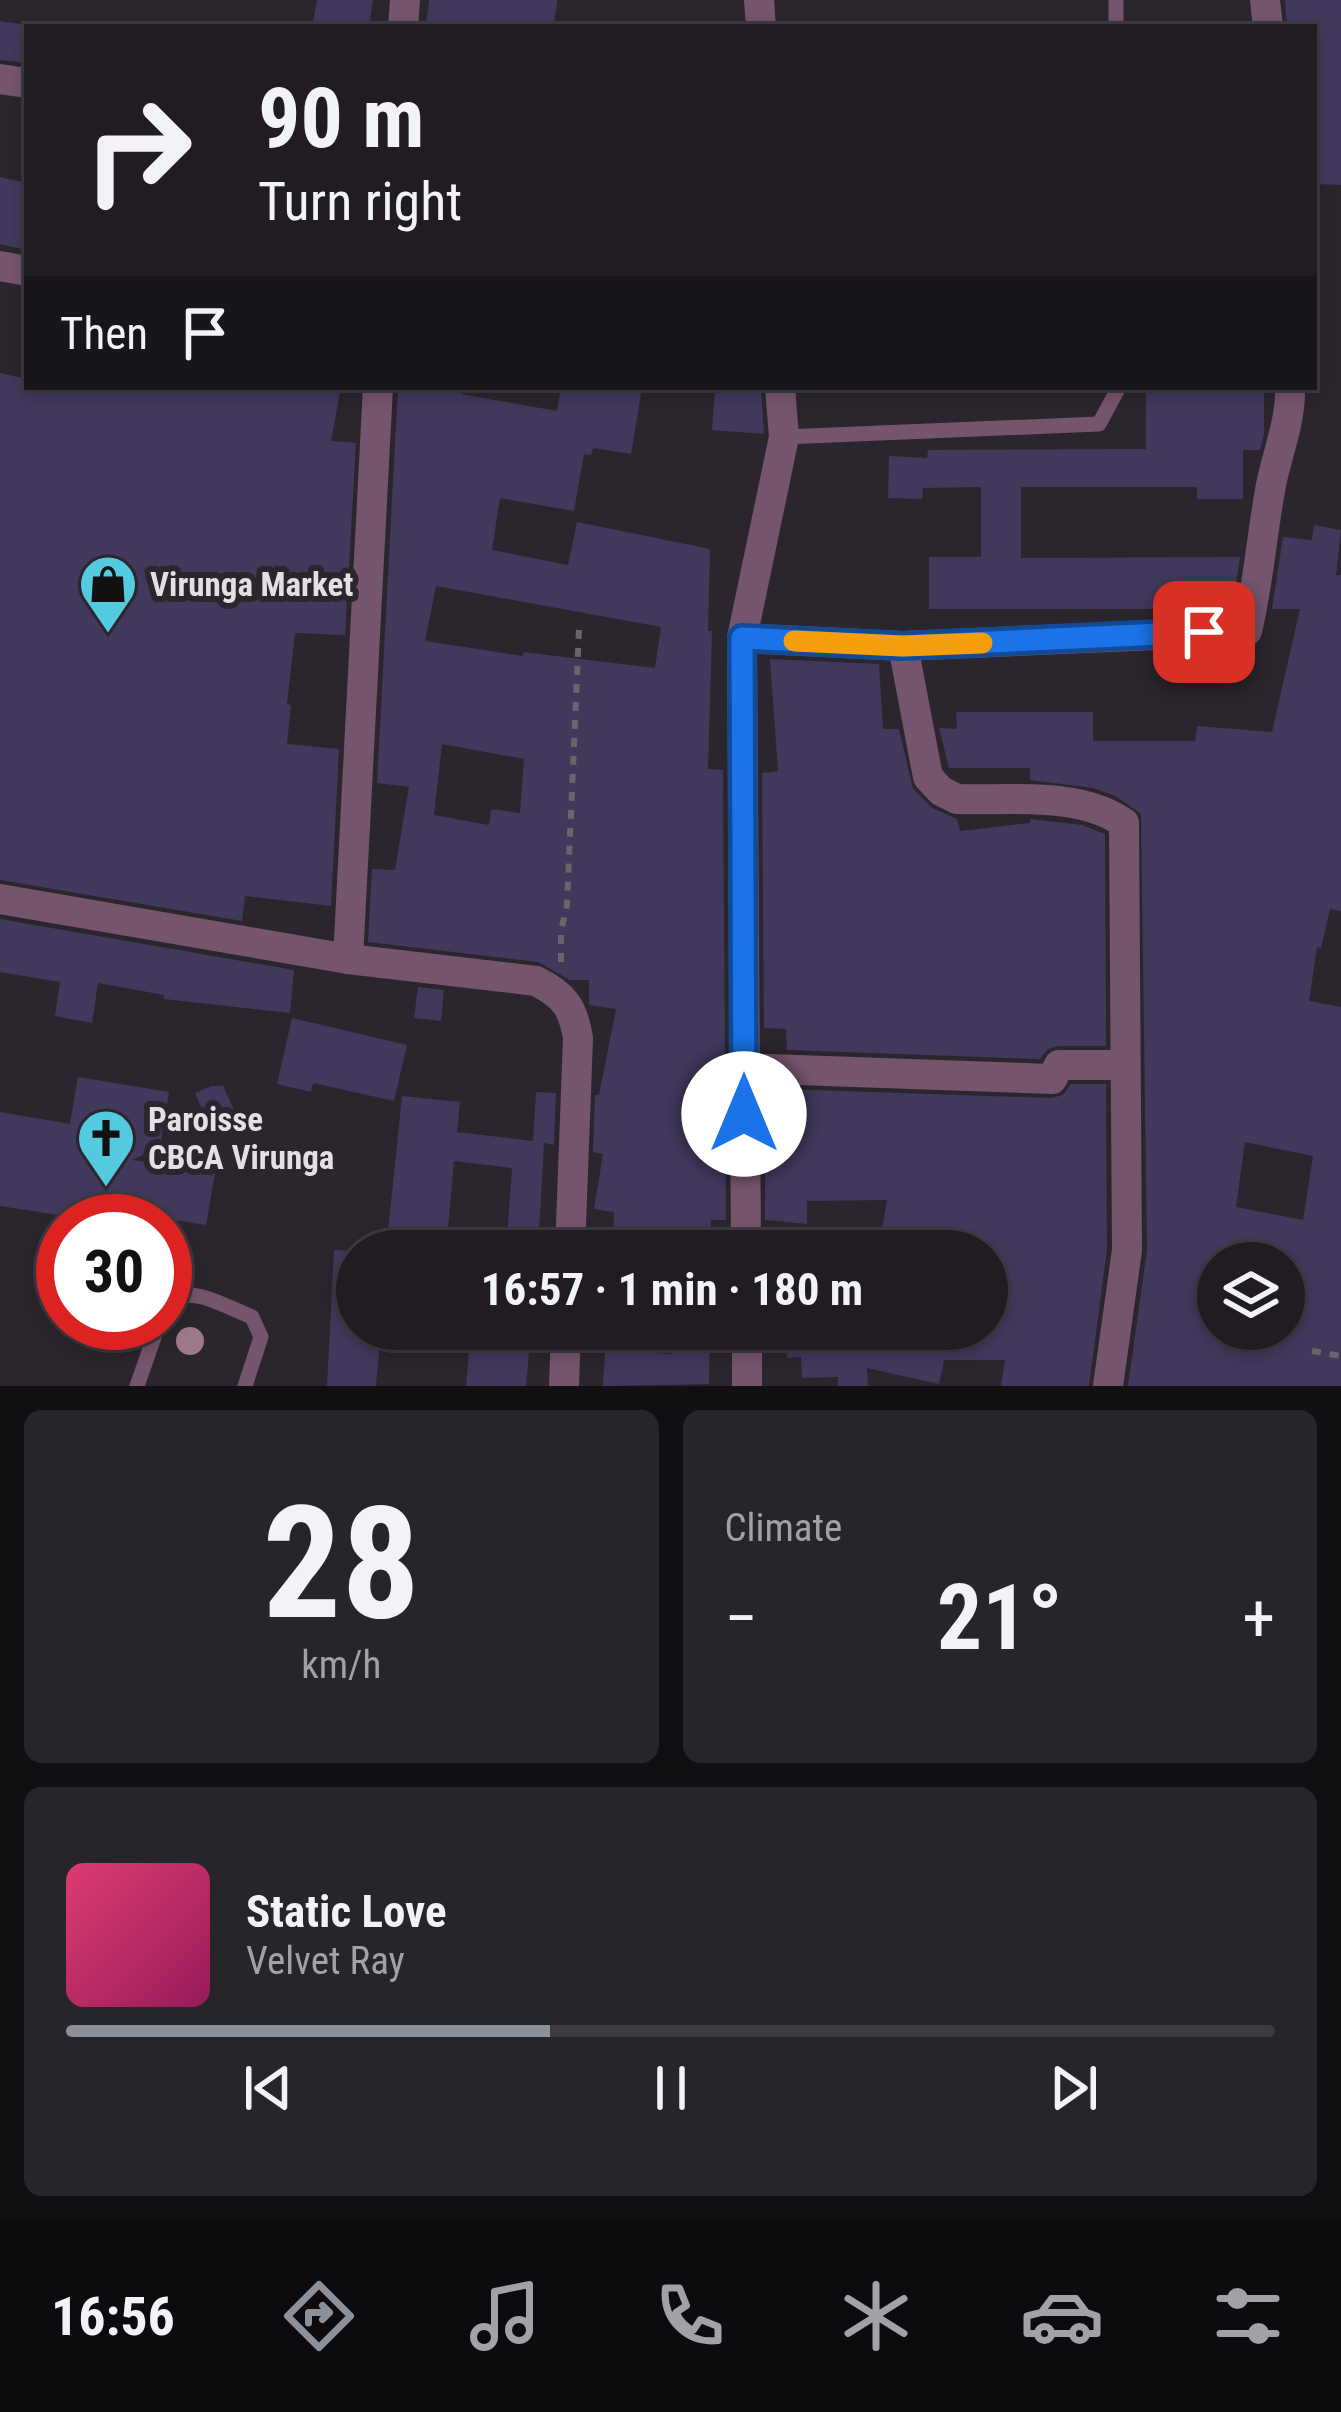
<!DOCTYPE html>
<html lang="en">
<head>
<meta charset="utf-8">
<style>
	:root { --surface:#201c22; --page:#28252a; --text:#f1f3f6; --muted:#a2a1a5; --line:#3d3a40; --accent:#8c9099 }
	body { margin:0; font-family:"Roboto Condensed",sans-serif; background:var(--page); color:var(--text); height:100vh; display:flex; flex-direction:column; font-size:45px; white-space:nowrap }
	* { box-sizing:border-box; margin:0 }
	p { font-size:39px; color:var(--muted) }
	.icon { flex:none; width:66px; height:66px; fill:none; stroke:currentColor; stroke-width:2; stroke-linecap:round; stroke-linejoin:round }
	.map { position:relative; height:1386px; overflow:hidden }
	.sheet { display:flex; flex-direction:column; gap:24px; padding:24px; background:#120f13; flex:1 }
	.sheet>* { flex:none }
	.top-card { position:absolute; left:24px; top:24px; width:1293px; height:366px; border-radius:0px; box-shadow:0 6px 18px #0003,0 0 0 3px var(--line); background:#201c22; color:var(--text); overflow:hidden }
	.buttons { position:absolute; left:1197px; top:1242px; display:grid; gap:24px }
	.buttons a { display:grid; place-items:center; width:108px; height:108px; border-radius:50%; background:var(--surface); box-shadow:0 6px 18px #0003,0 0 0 3px var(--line); font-size:60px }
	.speed { position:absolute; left:36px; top:1194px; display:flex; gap:24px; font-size:60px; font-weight:700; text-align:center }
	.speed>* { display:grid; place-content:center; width:156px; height:156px; border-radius:50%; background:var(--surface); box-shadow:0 6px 18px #0003,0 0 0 3px var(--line); line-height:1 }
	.speed .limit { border:18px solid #d22; background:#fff; color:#111 }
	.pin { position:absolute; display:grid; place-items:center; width:102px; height:102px; color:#fff; margin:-51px; border-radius:24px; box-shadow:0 6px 18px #0006 }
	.me { position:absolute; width:132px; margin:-66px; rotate:0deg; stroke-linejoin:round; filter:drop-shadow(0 0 9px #0008) }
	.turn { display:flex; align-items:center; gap:42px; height:252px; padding:0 36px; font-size:54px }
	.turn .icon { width:156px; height:156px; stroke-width:2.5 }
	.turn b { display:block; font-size:84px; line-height:102px }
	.then { display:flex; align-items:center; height:114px; padding:0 36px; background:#0003; gap:24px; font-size:45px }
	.big { font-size:90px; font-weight:700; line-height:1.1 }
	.sheet .widget { flex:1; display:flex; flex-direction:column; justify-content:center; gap:18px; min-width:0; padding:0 42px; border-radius:18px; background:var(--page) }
	.sheet .dial { align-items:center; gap:0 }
	.dial b { font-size:156px; line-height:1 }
	.song { display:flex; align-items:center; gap:36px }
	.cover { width:144px; height:144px; border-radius:18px; background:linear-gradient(135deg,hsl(340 70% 55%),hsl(330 70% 35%)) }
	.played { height:12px; border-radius:6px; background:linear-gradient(90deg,var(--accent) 40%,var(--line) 40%) }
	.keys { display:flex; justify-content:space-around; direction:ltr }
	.heat { display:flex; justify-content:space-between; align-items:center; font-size:66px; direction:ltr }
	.sheet .tiles { flex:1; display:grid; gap:24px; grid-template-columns:1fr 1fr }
	.widget:last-child { grid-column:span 2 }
	.trip { position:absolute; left:336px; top:1230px; width:672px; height:120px; border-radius:60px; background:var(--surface); box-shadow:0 6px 18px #0003,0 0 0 3px var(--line); font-weight:700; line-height:120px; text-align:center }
	.tabs { display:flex; height:192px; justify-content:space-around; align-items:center; background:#0d0b0e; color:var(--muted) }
	.tabs .icon { width:84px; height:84px }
	.tabs .active { color:var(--accent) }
	.tabs b { font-size:54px; color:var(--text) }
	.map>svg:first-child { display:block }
	.building { fill:#41385c; fill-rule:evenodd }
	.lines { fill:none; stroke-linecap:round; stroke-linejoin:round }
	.path { stroke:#69656b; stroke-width:6; stroke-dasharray:9 9; stroke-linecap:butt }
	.lane { stroke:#75556d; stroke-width:15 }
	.street { stroke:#75556d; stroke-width:30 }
	.tree { fill:#9d7a88 }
	.route-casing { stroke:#114b97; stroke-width:30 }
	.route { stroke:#1a73e8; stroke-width:21 }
	.slow { stroke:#f59e0b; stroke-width:21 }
	.labels { text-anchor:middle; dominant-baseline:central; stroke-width:12; stroke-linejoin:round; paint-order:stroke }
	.poi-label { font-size:33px; font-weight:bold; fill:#e3dfe4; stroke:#2b262d; text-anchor:start }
</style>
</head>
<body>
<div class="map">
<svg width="1341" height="1386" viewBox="0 0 1341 1386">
	<rect width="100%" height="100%" fill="#2b262d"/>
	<g class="building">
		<path d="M 317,0 L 373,0 L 369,27 L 312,27 Z"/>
		<path d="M 429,0 L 557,0 L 554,27 L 426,27 Z"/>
		<path d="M 1285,0 L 1341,0 L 1341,185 L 1314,184 L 1314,27 L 1287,25 Z"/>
		<path d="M 0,21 L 27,25 L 27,63 L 0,60 Z"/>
		<path d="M 0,177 L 27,183 L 27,250 L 0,244 Z"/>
		<path d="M 0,373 L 27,379 L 27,387 L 341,387 L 331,441 L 356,443 L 345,635 L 295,633 L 287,704 L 291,705 L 287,744 L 339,749 L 331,906 L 245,896 L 242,921 L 0,880 Z"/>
		<path d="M 398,387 L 461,387 L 461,394 L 557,411 L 561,387 L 642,387 L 631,454 L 593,448 L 591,455 L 584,454 L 574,511 L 500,498 L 492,550 L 568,565 L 577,522 L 710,549 L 708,631 L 712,631 L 708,769 L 723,770 L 726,1220 L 711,1220 L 710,1251 L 613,1251 L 614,1212 L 594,1209 L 603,1154 L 593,1152 L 595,1095 L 599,1095 L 616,1009 L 589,1005 L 589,980 L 570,980 L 538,962 L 368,942 L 372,869 L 395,870 L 409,787 L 377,783 ZM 436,586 L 661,627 L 655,668 L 523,652 L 523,656 L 425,641 ZM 442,744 L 524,759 L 520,813 L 491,809 L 489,825 L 434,815 Z"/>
		<path d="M 715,387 L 761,387 L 764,434 L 712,430 Z"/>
		<path d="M 1146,387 L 1264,387 L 1264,434 L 1260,450 L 1243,450 L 1243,499 L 1197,499 L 1197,487 L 1021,487 L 1021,558 L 1240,557 L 1232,609 L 929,609 L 929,557 L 981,557 L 981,487 L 923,488 L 922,499 L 888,498 L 889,456 L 927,458 L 928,450 L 1146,449 Z"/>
		<path d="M 1314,525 L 1341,530 L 1336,575 L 1341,575 L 1341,911 L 1330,909 L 1321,948 L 1317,947 L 1309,1001 L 1341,1007 L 1341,1386 L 1128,1386 L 1147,1250 L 1141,814 L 1116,796 L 1093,788 L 1030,780 L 1030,768 L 949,768 L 950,772 L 939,728 L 957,729 L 956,712 L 1093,712 L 1093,741 L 1195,741 L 1197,726 L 1272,732 L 1300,609 L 1272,609 L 1283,537 L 1312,540 ZM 1245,1142 L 1313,1156 L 1303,1220 L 1236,1207 ZM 1218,1263 L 1284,1263 L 1284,1329 L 1218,1329 Z"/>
		<path d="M 770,659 L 879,664 L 883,729 L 899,729 L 913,789 L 932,808 L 957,819 L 960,831 L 1030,823 L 1030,819 L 1082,825 L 1105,834 L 1106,1046 L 1058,1046 L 1048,1049 L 1040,1059 L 787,1050 L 786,1029 L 764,1028 L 762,773 L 778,771 Z"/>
		<path d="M 0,919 L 294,970 L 290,1013 L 164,999 L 164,995 L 98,983 L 92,1023 L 55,1016 L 60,982 L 0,972 Z"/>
		<path d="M 418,987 L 444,990 L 441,1021 L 414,1018 Z"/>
		<path d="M 292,1018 L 407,1045 L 394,1101 L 313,1083 L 311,1092 L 277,1084 Z"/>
		<path d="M 78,1077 L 169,1092 L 160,1147 L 132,1160 L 215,1173 L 206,1225 L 151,1216 L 150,1221 L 57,1221 L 58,1215 L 0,1206 L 0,1112 L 70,1124 Z"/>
		<path d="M 1071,1084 L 1106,1084 L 1107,1249 L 1089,1386 L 1001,1386 L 1005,1360 L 944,1360 L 939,1384 L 867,1368 L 868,1386 L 838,1386 L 838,1377 L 802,1378 L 801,1357 L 787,1358 L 789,1329 L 992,1329 L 994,1278 L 988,1278 L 989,1251 L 878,1251 L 887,1200 L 807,1201 L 807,1224 L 765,1220 L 765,1107 L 781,1107 L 782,1089 L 1051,1098 L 1063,1095 Z"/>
		<path d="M 212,1086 L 223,1086 L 236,1114 L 209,1125 L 195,1093 Z"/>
		<path d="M 536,1092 L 556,1093 L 554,1145 L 544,1143 L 538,1251 L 506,1251 L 512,1168 L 454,1161 L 446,1251 L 386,1251 L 402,1096 L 460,1102 L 457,1132 L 533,1141 Z"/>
		<path d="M 334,1250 L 357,1251 L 357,1329 L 381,1329 L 376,1386 L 327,1386 Z"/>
		<path d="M 471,1329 L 531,1329 L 526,1386 L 466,1386 Z"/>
		<path d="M 674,1329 L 710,1329 L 709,1384 L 603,1386 L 605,1351 L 673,1354 Z"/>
	</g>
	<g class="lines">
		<g class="path">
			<path d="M 561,962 L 561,931 L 567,905 L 579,630"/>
			<path d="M 1312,1351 L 1341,1356"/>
		</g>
		<g class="lane">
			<path d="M 1116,27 L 1116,0"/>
			<path d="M 784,437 L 1099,424 L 1119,387"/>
			<path d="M 165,1305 C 187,1281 226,1307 252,1317 L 261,1337 L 245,1386"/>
			<path d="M 137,1386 L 159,1323"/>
		</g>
		<g class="street">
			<path d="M 759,0 L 761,27"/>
			<path d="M 1265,0 L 1268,27"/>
			<path d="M 403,27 L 405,0"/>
			<path d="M 0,79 L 27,83"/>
			<path d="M 0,266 L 27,271"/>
			<path d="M 742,638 L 903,646 L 1247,631 C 1259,581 1262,530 1272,480 C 1279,449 1291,419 1290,387"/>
			<path d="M 903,646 L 928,777 L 941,791 L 957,799 C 1009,801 1080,791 1124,823 L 1127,1250 L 1108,1386"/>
			<path d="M 0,899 L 348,959 L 536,981 C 564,995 573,1007 578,1038 L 570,1251"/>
			<path d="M 348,959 L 378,387"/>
			<path d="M 744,1068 L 1052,1079 L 1059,1065 L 1125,1065"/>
			<path d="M 746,1251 L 742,638 L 784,437 L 780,387"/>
			<path d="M 747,1329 L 747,1386"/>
			<path d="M 564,1386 L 566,1329"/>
		</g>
	</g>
	<circle class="tree" cx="190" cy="1341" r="14"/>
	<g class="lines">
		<defs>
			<path id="route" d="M 744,1114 L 742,638 L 903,646 L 1204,632"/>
		</defs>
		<use href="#route" class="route-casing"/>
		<use href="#route" class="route"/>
		<path class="slow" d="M 794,641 L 903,646 L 982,643"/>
	</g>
	<defs>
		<symbol id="shop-pin" viewBox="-11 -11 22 30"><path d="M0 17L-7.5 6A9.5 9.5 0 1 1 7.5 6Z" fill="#54cade" stroke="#2b262d"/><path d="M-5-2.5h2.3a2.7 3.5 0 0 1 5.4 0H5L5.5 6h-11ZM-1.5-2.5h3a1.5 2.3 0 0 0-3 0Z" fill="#111"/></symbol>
		<symbol id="church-pin" viewBox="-11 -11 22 30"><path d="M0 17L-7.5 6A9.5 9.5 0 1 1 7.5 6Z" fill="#54cade" stroke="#2b262d"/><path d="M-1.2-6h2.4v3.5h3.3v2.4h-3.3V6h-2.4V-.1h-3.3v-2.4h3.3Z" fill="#111"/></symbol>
	</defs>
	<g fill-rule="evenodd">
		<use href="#shop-pin" x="75" y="551" width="66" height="90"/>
		<use href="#church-pin" x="73" y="1105" width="66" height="90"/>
	</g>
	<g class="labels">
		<g class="poi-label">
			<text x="150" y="584">Virunga Market</text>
			<text x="148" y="1119">Paroisse<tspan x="148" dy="38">CBCA Virunga</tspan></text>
		</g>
	</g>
</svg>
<div class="buttons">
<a><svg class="icon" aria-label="layers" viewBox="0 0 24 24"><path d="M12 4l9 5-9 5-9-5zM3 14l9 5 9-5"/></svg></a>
</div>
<div class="speed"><div class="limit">30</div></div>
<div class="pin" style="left:1204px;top:632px;background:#d93025"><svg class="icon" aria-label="arrive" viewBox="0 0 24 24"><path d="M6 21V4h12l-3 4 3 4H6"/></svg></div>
<svg class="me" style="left:744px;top:1114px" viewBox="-20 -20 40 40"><circle r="19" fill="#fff"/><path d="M0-13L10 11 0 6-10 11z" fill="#1a73e8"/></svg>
<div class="trip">16:57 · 1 min · 180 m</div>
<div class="top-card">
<div class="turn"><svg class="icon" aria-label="right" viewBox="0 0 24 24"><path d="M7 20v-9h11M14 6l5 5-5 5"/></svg><div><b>90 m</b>Turn right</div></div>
<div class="then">Then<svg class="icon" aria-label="arrive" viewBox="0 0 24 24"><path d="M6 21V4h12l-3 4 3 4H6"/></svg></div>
</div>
</div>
<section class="sheet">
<div class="tiles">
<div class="widget dial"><b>28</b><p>km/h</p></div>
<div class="widget"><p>Climate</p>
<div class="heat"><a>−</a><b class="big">21°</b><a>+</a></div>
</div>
<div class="widget">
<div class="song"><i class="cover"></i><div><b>Static Love</b><p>Velvet Ray</p></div></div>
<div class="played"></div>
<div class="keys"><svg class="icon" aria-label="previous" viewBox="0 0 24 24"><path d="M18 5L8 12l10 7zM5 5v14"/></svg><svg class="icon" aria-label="pause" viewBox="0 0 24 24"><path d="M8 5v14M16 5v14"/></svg><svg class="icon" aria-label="next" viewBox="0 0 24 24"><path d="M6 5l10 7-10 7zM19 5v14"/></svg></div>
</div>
</div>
</section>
<nav class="tabs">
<b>16:56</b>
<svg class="icon active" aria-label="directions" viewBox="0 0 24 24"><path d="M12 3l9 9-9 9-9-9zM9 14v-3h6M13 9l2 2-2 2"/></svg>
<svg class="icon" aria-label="music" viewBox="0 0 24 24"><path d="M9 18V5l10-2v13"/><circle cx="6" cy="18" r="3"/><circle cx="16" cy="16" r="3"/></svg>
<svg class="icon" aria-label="phone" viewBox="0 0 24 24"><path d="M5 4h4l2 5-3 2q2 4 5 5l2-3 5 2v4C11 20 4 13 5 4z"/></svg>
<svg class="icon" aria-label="climate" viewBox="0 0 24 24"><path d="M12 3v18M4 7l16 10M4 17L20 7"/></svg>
<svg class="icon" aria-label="car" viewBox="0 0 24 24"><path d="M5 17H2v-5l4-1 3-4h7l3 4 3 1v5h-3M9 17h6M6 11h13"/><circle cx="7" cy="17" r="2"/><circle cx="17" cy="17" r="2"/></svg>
<svg class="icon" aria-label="filters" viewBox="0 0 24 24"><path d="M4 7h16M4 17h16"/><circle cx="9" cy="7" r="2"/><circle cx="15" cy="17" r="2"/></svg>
</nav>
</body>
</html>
